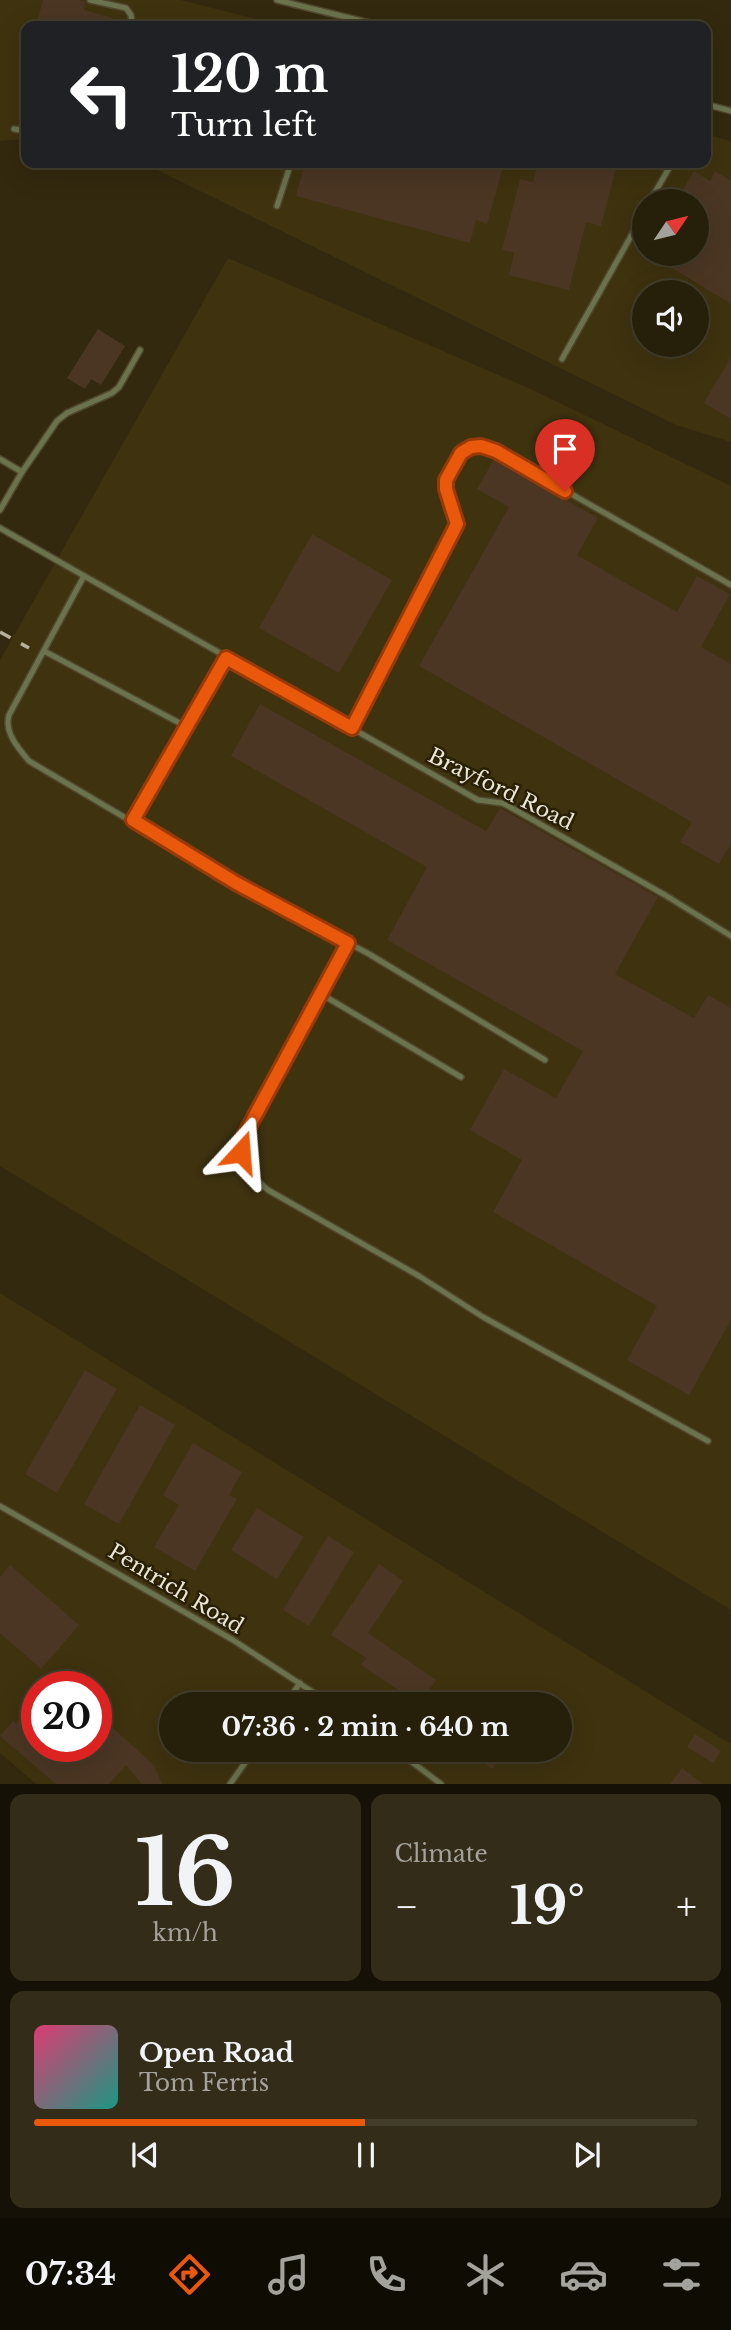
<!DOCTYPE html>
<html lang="en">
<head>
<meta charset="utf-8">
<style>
	:root { --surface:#261f0a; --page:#322c18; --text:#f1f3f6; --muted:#a4a29c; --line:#423d2b; --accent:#ea580c }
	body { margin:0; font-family:"Libre Baskerville",serif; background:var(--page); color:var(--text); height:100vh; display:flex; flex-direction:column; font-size:26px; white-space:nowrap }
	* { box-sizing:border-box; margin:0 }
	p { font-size:23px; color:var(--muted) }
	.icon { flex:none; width:38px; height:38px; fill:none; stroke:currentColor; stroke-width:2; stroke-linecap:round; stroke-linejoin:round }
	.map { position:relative; height:1784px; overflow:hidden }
	.panel { display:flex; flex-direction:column; gap:10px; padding:10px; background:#151106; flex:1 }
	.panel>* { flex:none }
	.guide { position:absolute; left:21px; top:21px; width:690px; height:147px; border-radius:14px; box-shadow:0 7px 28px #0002,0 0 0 2px var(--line); background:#202124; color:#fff; overflow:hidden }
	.needle { width:46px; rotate:55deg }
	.fabs { position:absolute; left:632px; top:189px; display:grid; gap:14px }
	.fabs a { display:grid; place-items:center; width:77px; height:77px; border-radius:50%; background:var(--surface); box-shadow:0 7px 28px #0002,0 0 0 2px var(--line); font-size:35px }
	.speed { position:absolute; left:21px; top:1671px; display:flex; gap:14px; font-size:35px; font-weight:700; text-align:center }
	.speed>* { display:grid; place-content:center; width:91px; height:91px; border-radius:50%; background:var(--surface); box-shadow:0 7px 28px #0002,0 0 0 2px var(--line); line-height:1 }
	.speed .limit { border:10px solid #d22; background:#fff; color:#111 }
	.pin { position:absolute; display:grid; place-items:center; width:60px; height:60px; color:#fff; margin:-72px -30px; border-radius:50% 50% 50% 0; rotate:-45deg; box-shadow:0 0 7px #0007 }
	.pin .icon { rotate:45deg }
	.me { position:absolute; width:77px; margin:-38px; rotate:19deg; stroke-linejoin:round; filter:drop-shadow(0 0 5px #0008) }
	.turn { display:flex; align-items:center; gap:24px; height:147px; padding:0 35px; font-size:32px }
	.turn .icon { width:91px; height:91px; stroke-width:2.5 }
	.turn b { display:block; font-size:49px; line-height:60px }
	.big { font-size:52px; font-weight:700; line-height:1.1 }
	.panel .tile { flex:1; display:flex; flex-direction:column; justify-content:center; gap:10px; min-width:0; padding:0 24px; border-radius:14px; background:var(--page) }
	.panel .dial { align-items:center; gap:0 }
	.dial b { font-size:91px; line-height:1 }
	.song { display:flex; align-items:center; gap:21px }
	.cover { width:84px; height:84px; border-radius:10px; background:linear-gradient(135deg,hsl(340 70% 55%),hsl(170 70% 35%)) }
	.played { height:7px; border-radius:4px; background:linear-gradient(90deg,var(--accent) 50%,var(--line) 50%) }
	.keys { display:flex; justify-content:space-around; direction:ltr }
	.heat { display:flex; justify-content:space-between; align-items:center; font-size:38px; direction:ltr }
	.panel .tiles { flex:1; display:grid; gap:10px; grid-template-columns:1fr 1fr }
	.tile:last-child { grid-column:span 2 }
	.trip { position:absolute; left:159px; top:1692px; width:413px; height:70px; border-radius:35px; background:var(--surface); box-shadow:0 7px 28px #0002,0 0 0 2px var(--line); font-weight:700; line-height:70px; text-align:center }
	.dock { display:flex; height:112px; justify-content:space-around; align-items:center; background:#0f0c04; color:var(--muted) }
	.dock .icon { width:49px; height:49px }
	.dock .current { color:var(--accent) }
	.dock b { font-size:32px; color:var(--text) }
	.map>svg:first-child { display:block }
	.built { fill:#3e320f; fill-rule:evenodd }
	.building { fill:#4b3623 }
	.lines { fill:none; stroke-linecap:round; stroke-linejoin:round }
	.lane-casing { stroke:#50472e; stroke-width:8 }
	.lane { stroke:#6b734d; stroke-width:5 }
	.rail { stroke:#b7b09d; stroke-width:3.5; stroke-dasharray:12 12; stroke-linecap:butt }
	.route-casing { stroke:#983908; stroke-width:18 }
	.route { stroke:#ea580c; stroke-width:12 }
	.labels { text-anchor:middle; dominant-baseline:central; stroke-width:5; stroke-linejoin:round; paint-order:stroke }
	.street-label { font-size:21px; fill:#ebe5d6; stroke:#281f05 }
</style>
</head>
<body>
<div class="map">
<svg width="731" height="1784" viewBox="0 0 731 1784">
	<rect width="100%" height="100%" fill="#32290e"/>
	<g class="built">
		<path d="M 0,0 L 181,0 L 283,26 L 26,26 L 26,139 L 0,141 Z"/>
		<path d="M 705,134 L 731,141 L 731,442 L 676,425 L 143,163 L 705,163 ZM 644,201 L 696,201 L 696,254 L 644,254 ZM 644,292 L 696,292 L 696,345 L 644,345 Z"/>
		<path d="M 228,258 L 533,390 L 731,486 L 731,1610 L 0,1166 L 0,660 Z"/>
		<path d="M 0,1293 L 731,1744 L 731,1784 L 36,1784 L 0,1753 ZM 37,1687 L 96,1687 L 96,1746 L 37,1746 ZM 172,1704 L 560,1704 L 560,1750 L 172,1750 Z"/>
	</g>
	<g class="building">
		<path d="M 43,0 L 78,0 L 85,2 L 84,10 L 126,22 L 127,26 L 36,26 Z"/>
		<path d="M 305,163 L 504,163 L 487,224 L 476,220 L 470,243 L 296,196 Z"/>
		<path d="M 538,163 L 566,165 L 566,163 L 617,163 L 601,226 L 586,222 L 569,290 L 509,275 L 514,253 L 502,250 L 520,179 L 533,182 Z"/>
		<path d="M 694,171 L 710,181 L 715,171 L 731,181 L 731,304 L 667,265 L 674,254 L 696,254 L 696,201 L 676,201 Z"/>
		<path d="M 98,329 L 125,346 L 101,385 L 91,379 L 85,389 L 67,378 Z"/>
		<path d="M 731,357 L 731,419 L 704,403 Z"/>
		<path d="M 494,459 L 598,518 L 577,555 L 677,612 L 697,576 L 730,594 L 701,647 L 731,664 L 731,843 L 719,864 L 680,842 L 692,822 L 419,666 L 509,507 L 477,489 Z"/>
		<path d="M 312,534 L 392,580 L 339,673 L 259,628 Z"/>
		<path d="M 260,704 L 486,831 L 500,808 L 658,897 L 615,974 L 694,1018 L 708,995 L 731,1008 L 731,1320 L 689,1395 L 627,1360 L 657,1306 L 493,1212 L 522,1160 L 470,1130 L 504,1069 L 556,1098 L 583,1051 L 387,940 L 427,867 L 231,756 Z"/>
		<path d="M 85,1370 L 117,1389 L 57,1493 L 25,1474 Z"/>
		<path d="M 140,1405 L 175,1425 L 119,1524 L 84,1504 Z"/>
		<path d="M 193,1443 L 242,1472 L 229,1495 L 237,1499 L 195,1571 L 154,1547 L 179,1505 L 163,1495 Z"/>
		<path d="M 257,1508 L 304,1537 L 277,1579 L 231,1550 Z"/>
		<path d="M 328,1536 L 354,1552 L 309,1626 L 283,1610 Z"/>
		<path d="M 379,1564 L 403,1581 L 368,1633 L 436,1680 L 419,1704 L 361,1665 L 366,1658 L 331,1635 Z"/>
		<path d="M 10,1565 L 79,1625 L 41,1669 L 0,1633 L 0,1577 Z"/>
		<path d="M 37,1700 L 37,1718 L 25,1732 L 37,1742 L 37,1746 L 96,1746 L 96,1713 L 154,1765 L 162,1784 L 142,1784 L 126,1765 L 109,1784 L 56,1784 L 0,1736 L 13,1721 L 16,1724 Z"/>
		<path d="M 695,1734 L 721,1751 L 713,1763 L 687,1747 Z"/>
		<path d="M 468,1750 L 506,1750 L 492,1769 Z"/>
		<path d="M 682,1768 L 703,1784 L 670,1784 Z"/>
	</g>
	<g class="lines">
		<defs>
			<g id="lane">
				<path d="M 90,0 L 126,8 L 131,15 L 132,26"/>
				<path d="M 277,0 L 382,26"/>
				<path d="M 705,104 L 731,111"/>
				<path d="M 14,129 L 26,131"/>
				<path d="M 650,201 L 672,163"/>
				<path d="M 277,206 L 291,163"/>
				<path d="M 562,359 L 644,213"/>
				<path d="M 0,459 L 22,472"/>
				<path d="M 0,510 L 22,472 L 57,421 L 67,413 L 112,393 L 119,387 L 140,350"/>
				<path d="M 0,528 L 478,800 L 502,803 L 510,807 L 665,895 L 731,936"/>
				<path d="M 84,576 L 9,715 C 4,732 18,748 29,761 L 236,883 L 369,954 L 545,1060"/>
				<path d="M 44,651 L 187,727"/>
				<path d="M 351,728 L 457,524 C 454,513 448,503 446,492 C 445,484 448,478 451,470 C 463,447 470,442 496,451 L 731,585"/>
				<path d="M 133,820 L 226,658"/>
				<path d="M 348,943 L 244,1136 C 236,1157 252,1177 268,1190 L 419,1276 L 483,1317 L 708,1441"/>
				<path d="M 321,994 L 461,1077"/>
				<path d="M 0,1506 L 233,1640 L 331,1704"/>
				<path d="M 285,1704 L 300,1683"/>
				<path d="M 396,1750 L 441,1784"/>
				<path d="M 230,1784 L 254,1750"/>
			</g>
		</defs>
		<use href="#lane" class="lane-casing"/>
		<use href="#lane" class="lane"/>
		<path class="rail" d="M 0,632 L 29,648"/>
	</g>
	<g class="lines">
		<defs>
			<path id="route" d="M 241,1152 L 240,1144 L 244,1136 L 348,943 L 236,883 L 133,820 L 226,658 L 352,728 L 457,524 L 446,489 L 446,480 L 461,453 L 471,447 L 481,446 L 496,451 L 565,491"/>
		</defs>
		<use href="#route" class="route-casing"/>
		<use href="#route" class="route"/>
	</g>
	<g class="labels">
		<g class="street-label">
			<text transform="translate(501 789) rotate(26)">Brayford Road</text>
			<text transform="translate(176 1589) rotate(31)">Pentrich Road</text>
		</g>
	</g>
</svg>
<div class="fabs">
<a><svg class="needle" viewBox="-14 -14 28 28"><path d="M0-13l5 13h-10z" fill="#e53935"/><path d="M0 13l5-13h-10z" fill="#a4a29c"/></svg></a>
<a><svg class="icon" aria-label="sound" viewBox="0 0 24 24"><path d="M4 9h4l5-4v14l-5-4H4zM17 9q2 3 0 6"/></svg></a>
</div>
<div class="speed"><div class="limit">20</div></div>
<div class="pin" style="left:565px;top:491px;background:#d93025"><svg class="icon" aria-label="arrive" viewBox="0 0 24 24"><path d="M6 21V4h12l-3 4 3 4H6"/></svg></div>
<svg class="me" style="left:241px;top:1152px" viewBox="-20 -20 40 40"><path d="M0-17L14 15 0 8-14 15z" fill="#ea580c" stroke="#fff" stroke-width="4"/></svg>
<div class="trip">07:36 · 2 min · 640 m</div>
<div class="guide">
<div class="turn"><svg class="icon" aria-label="left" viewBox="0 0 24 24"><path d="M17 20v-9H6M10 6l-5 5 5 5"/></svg><div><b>120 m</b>Turn left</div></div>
</div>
</div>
<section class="panel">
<div class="tiles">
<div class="tile dial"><b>16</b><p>km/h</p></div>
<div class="tile"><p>Climate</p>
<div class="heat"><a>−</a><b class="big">19°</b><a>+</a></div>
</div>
<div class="tile">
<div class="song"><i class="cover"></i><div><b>Open Road</b><p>Tom Ferris</p></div></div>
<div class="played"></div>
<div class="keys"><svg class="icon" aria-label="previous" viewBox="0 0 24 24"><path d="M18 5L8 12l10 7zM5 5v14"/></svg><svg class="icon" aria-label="pause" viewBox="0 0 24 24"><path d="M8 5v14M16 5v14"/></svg><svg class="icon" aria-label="next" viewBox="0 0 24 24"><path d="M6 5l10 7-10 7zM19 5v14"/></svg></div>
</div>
</div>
</section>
<nav class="dock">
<b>07:34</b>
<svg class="icon current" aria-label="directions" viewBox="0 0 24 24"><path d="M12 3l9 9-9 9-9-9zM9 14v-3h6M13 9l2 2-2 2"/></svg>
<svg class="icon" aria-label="music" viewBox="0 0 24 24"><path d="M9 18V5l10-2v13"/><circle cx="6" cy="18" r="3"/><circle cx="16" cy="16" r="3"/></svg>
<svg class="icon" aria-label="phone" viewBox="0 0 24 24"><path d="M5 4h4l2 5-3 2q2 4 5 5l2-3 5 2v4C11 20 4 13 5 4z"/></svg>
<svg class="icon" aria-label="climate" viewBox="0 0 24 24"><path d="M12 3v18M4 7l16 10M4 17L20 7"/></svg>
<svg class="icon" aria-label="car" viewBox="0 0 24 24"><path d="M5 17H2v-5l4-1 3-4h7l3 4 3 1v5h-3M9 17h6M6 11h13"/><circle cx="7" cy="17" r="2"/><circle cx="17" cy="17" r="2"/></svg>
<svg class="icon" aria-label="filters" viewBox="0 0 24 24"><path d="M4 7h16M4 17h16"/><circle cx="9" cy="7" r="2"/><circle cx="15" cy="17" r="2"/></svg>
</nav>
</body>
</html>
